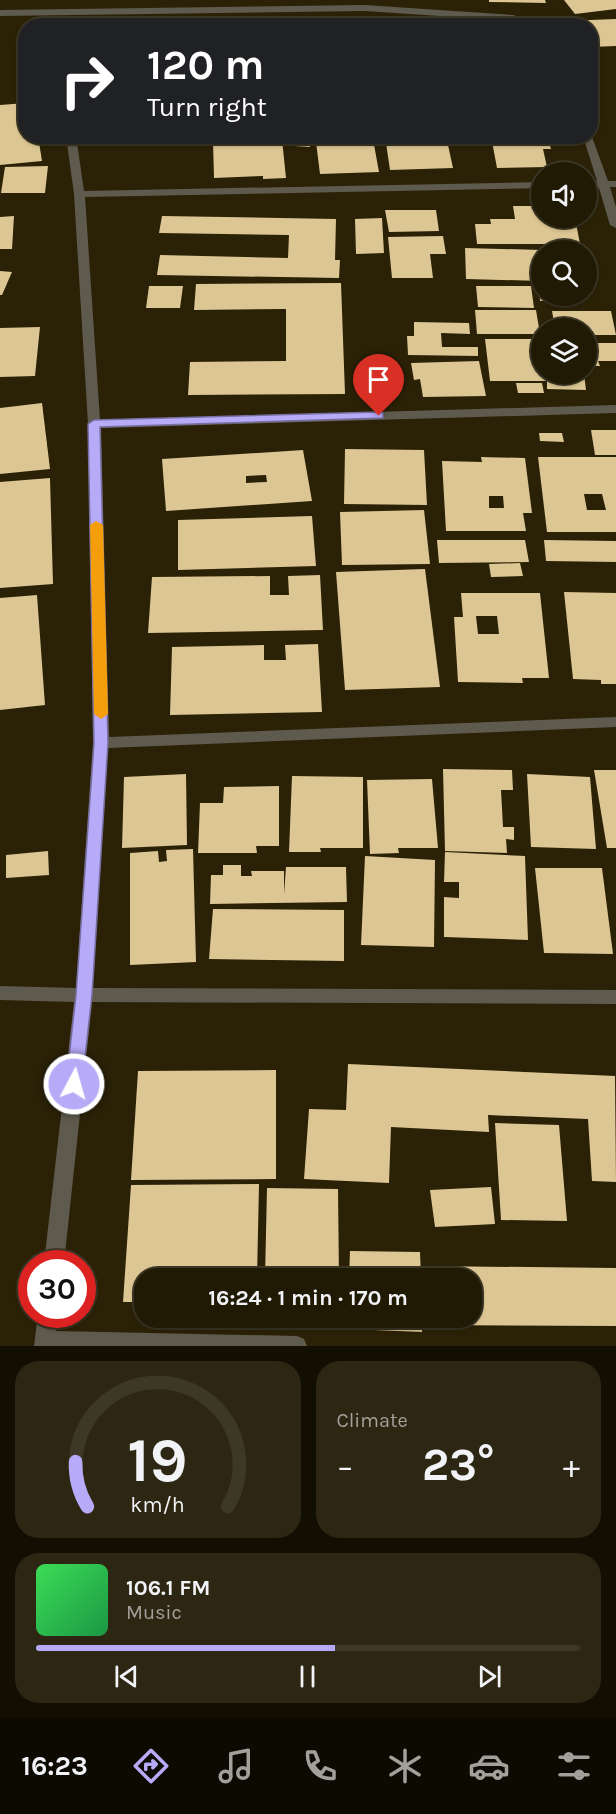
<!DOCTYPE html>
<html lang="en">
<head>
<meta charset="utf-8">
<style>
	:root { --surface:#201904; --page:#2d2613; --text:#f1f3f6; --muted:#a2a09a; --line:#3d3826; --accent:#b7abf8 }
	body { margin:0; font-family:Karla,sans-serif; background:var(--page); color:var(--text); height:100vh; display:flex; flex-direction:column; font-size:22px; white-space:nowrap }
	* { box-sizing:border-box; margin:0 }
	p { font-size:20px; color:var(--muted) }
	.icon { flex:none; width:33px; height:33px; fill:none; stroke:currentColor; stroke-width:2; stroke-linecap:round; stroke-linejoin:round }
	.map { position:relative; height:1346px; overflow:hidden }
	.side { display:flex; flex-direction:column; gap:15px; padding:15px; background:#120e02; flex:1 }
	.side>* { flex:none }
	.top-card { position:absolute; left:18px; top:18px; width:580px; height:126px; border-radius:24px; box-shadow:0 2px 4px #0004,0 0 0 2px var(--line); background:#202124; color:#fff; overflow:hidden }
	.controls { position:absolute; left:531px; top:162px; display:grid; gap:12px }
	.controls a { display:grid; place-items:center; width:66px; height:66px; border-radius:50%; background:var(--surface); box-shadow:0 2px 4px #0004,0 0 0 2px var(--line); font-size:30px }
	.speed { position:absolute; left:18px; top:1250px; display:flex; gap:12px; font-size:30px; font-weight:700; text-align:center }
	.speed>* { display:grid; place-content:center; width:78px; height:78px; border-radius:50%; background:var(--surface); box-shadow:0 2px 4px #0004,0 0 0 2px var(--line); line-height:1 }
	.speed .limit { border:9px solid #d22; background:#fff; color:#111 }
	.pin { position:absolute; display:grid; place-items:center; width:51px; height:51px; color:#fff; margin:-62px -26px; border-radius:50% 50% 50% 0; rotate:-45deg; box-shadow:0 0 6px #0007 }
	.pin .icon { rotate:45deg }
	.me { position:absolute; width:66px; margin:-33px; rotate:6deg; stroke-linejoin:round; filter:drop-shadow(0 0 4px #0008) }
	.turn { display:flex; align-items:center; gap:21px; height:126px; padding:0 30px; font-size:27px }
	.turn .icon { width:78px; height:78px; stroke-width:2.5 }
	.turn b { display:block; font-size:42px; line-height:51px }
	.big { font-size:45px; font-weight:700; line-height:1.1 }
	.side .widget { flex:1; display:flex; flex-direction:column; justify-content:center; gap:9px; min-width:0; padding:0 21px; border-radius:24px; background:var(--page) }
	.side .dial { align-items:center; gap:0 }
	.dial svg { height:156px; overflow:visible; fill:none; stroke:var(--line); stroke-width:7; stroke-linecap:round; text-anchor:middle }
	.dial text { fill:var(--text); stroke:none }
	.song { display:flex; align-items:center; gap:18px }
	.cover { width:72px; height:72px; border-radius:9px; background:linear-gradient(135deg,hsl(130 70% 55%),hsl(140 70% 35%)) }
	.played { height:6px; border-radius:3px; background:linear-gradient(90deg,var(--accent) 55%,var(--line) 55%) }
	.keys { display:flex; justify-content:space-around; direction:ltr }
	.heat { display:flex; justify-content:space-between; align-items:center; font-size:33px; direction:ltr }
	.side .tiles { flex:1; display:grid; gap:15px; grid-template-columns:1fr 1fr }
	.widget:last-child { grid-column:span 2 }
	.trip { position:absolute; left:134px; top:1268px; width:348px; height:60px; border-radius:24px; background:var(--surface); box-shadow:0 2px 4px #0004,0 0 0 2px var(--line); font-weight:700; line-height:60px; text-align:center }
	.menu { display:flex; height:96px; justify-content:space-around; align-items:center; background:#0d0a02; color:var(--muted) }
	.menu .icon { width:42px; height:42px }
	.menu .on { color:var(--accent) }
	.menu b { font-size:27px; color:var(--text) }
	.map>svg:first-child { display:block }
	.building { fill:#dcc693; fill-rule:evenodd }
	.lines { fill:none; stroke-linecap:round; stroke-linejoin:round }
	.minor { fill:#5f5a4e; fill-rule:evenodd }
	.route { fill:#b7abf8; stroke:#776fa1; stroke-width:1.5 }
	.slow { fill:#f59e0b }
</style>
</head>
<body>
<div class="map">
<svg width="616" height="1346" viewBox="0 0 616 1346">
	<rect width="100%" height="100%" fill="#2b2106"/>
	<g class="building">
		<path d="M 489,0 L 545,0 L 546,3 L 489,2 Z"/>
		<path d="M 564,0 L 616,0 L 616,9 L 575,14 Z"/>
		<path d="M 616,19 L 616,46 L 591,47 L 591,26 L 566,26 L 564,21 Z"/>
		<path d="M 155,21 L 155,26 L 111,26 L 111,23 Z"/>
		<path d="M 26,103 L 26,136 L 38,136 L 42,161 L 0,165 L 0,105 Z"/>
		<path d="M 294,136 L 311,136 L 310,147 L 294,146 Z"/>
		<path d="M 385,136 L 446,136 L 453,168 L 390,170 Z"/>
		<path d="M 465,136 L 487,136 L 489,143 L 467,144 Z"/>
		<path d="M 491,136 L 547,136 L 551,149 L 543,149 L 547,167 L 497,168 Z"/>
		<path d="M 282,139 L 286,178 L 263,179 L 263,176 L 214,178 L 213,141 Z"/>
		<path d="M 336,139 L 373,139 L 379,172 L 320,174 L 316,142 L 336,142 Z"/>
		<path d="M 48,166 L 45,193 L 1,193 L 5,167 Z"/>
		<path d="M 513,206 L 542,206 L 542,218 L 575,218 L 580,244 L 477,244 L 475,224 L 491,224 L 490,219 L 515,219 Z"/>
		<path d="M 385,210 L 436,210 L 439,231 L 389,232 Z"/>
		<path d="M 14,216 L 12,249 L 0,249 L 0,217 Z"/>
		<path d="M 162,216 L 336,219 L 335,260 L 340,260 L 339,278 L 157,275 L 160,255 L 288,258 L 289,235 L 159,233 Z"/>
		<path d="M 382,218 L 384,253 L 356,254 L 355,219 Z"/>
		<path d="M 443,236 L 446,254 L 430,254 L 433,278 L 392,278 L 388,237 Z"/>
		<path d="M 465,248 L 542,250 L 542,281 L 466,279 Z"/>
		<path d="M 0,271 L 12,272 L 2,295 L 0,295 Z"/>
		<path d="M 341,283 L 345,394 L 188,395 L 190,362 L 286,361 L 286,309 L 194,310 L 196,284 Z"/>
		<path d="M 149,286 L 183,286 L 180,308 L 146,308 Z"/>
		<path d="M 476,286 L 531,286 L 534,308 L 478,307 Z"/>
		<path d="M 539,288 L 542,288 L 542,296 L 579,296 L 580,301 L 540,301 Z"/>
		<path d="M 475,310 L 536,310 L 540,334 L 477,334 Z"/>
		<path d="M 552,311 L 611,311 L 616,335 L 586,335 L 586,328 L 555,328 Z"/>
		<path d="M 414,322 L 469,323 L 470,334 L 441,333 L 442,347 L 478,347 L 478,356 L 408,355 L 407,336 L 414,336 Z"/>
		<path d="M 40,327 L 35,376 L 0,377 L 0,328 Z"/>
		<path d="M 485,339 L 542,339 L 542,374 L 584,374 L 586,390 L 547,389 L 547,381 L 490,381 Z"/>
		<path d="M 586,340 L 597,340 L 597,343 L 616,343 L 616,361 L 598,361 L 600,366 L 586,366 Z"/>
		<path d="M 479,361 L 486,396 L 423,397 L 420,379 L 414,380 L 411,363 Z"/>
		<path d="M 516,383 L 542,383 L 544,393 L 518,393 Z"/>
		<path d="M 42,403 L 50,469 L 0,474 L 0,408 Z"/>
		<path d="M 591,430 L 616,430 L 616,455 L 595,455 Z"/>
		<path d="M 539,433 L 562,433 L 564,442 L 540,441 Z"/>
		<path d="M 345,449 L 424,450 L 427,505 L 344,504 Z"/>
		<path d="M 303,450 L 312,501 L 166,511 L 162,459 ZM 266,475 L 267,482 L 246,483 L 246,476 Z"/>
		<path d="M 481,457 L 525,458 L 532,513 L 523,513 L 526,531 L 446,531 L 442,461 L 482,462 ZM 489,496 L 503,496 L 504,508 L 489,508 Z"/>
		<path d="M 538,457 L 616,457 L 616,532 L 547,532 ZM 584,494 L 602,494 L 606,510 L 587,510 Z"/>
		<path d="M 50,478 L 53,584 L 0,588 L 0,482 Z"/>
		<path d="M 424,510 L 430,564 L 342,565 L 340,512 Z"/>
		<path d="M 312,516 L 316,566 L 178,570 L 178,520 Z"/>
		<path d="M 437,540 L 525,540 L 529,562 L 439,563 Z"/>
		<path d="M 544,540 L 616,541 L 616,562 L 546,561 Z"/>
		<path d="M 520,563 L 523,576 L 491,577 L 489,564 Z"/>
		<path d="M 425,569 L 440,687 L 345,690 L 336,572 Z"/>
		<path d="M 320,575 L 323,630 L 148,633 L 152,577 L 270,576 L 270,595 L 289,595 L 288,576 Z"/>
		<path d="M 564,592 L 616,593 L 616,684 L 601,684 L 601,680 L 573,679 Z"/>
		<path d="M 461,593 L 540,593 L 549,678 L 522,678 L 523,683 L 458,682 L 454,617 L 463,617 ZM 476,616 L 497,616 L 499,634 L 478,634 Z"/>
		<path d="M 37,595 L 45,705 L 0,710 L 0,598 Z"/>
		<path d="M 318,644 L 322,712 L 170,715 L 172,647 L 264,645 L 264,660 L 286,660 L 285,645 Z"/>
		<path d="M 443,769 L 512,770 L 513,790 L 501,790 L 503,827 L 514,827 L 514,840 L 506,839 L 507,853 L 445,851 Z"/>
		<path d="M 594,770 L 616,770 L 616,848 L 607,848 Z"/>
		<path d="M 186,774 L 187,845 L 122,848 L 124,777 Z"/>
		<path d="M 527,774 L 590,777 L 596,849 L 531,847 Z"/>
		<path d="M 292,776 L 363,777 L 363,848 L 320,848 L 321,852 L 289,852 Z"/>
		<path d="M 432,779 L 438,848 L 398,848 L 399,853 L 370,854 L 367,780 Z"/>
		<path d="M 279,786 L 279,846 L 256,846 L 257,853 L 198,853 L 200,803 L 223,803 L 224,787 Z"/>
		<path d="M 193,849 L 196,962 L 130,965 L 130,853 L 158,851 L 159,862 L 167,861 L 166,850 Z"/>
		<path d="M 48,851 L 49,875 L 6,878 L 6,855 Z"/>
		<path d="M 445,852 L 525,856 L 528,940 L 444,937 L 444,897 L 459,898 L 459,882 L 444,882 Z"/>
		<path d="M 365,856 L 435,860 L 434,947 L 361,945 Z"/>
		<path d="M 223,865 L 241,865 L 241,876 L 252,876 L 251,871 L 284,871 L 284,894 L 286,867 L 346,867 L 347,902 L 210,904 L 211,875 L 223,875 Z"/>
		<path d="M 535,868 L 602,868 L 613,954 L 544,953 Z"/>
		<path d="M 213,909 L 344,910 L 344,961 L 209,959 Z"/>
		<path d="M 348,1064 L 615,1076 L 616,1182 L 592,1181 L 588,1119 L 488,1115 L 489,1132 L 391,1127 L 389,1183 L 304,1179 L 309,1109 L 346,1110 Z"/>
		<path d="M 276,1070 L 276,1179 L 131,1180 L 138,1071 Z"/>
		<path d="M 495,1123 L 559,1125 L 567,1221 L 501,1220 Z"/>
		<path d="M 259,1184 L 257,1278 L 144,1278 L 144,1302 L 123,1302 L 131,1185 Z"/>
		<path d="M 491,1187 L 495,1224 L 435,1227 L 430,1190 Z"/>
		<path d="M 267,1188 L 338,1189 L 339,1278 L 265,1278 Z"/>
		<path d="M 350,1251 L 420,1252 L 421,1278 L 349,1278 Z"/>
		<path d="M 427,1266 L 616,1268 L 616,1326 L 429,1325 L 429,1317 L 471,1317 L 471,1278 L 427,1278 Z"/>
		<path d="M 264,1317 L 339,1317 L 339,1329 L 264,1328 Z"/>
		<path d="M 349,1317 L 422,1317 L 422,1332 L 349,1329 Z"/>
	</g>
	<g class="lines">
		<g class="minor">
			<path d="M 365,5 L 513,15 L 548,26 L 531,26 L 513,21 L 365,11 L 0,16 L 0,10 Z"/>
			<path d="M 591,134 L 608,181 L 616,181 L 616,187 L 610,187 L 616,207 L 616,228 L 610,225 L 599,188 L 586,188 L 586,182 L 597,181 L 583,136 L 591,136 Z"/>
			<path d="M 66,136 L 76,136 L 84,191 L 542,182 L 542,188 L 85,197 L 100,420 L 616,405 L 616,413 L 101,428 L 109,737 L 616,717 L 616,727 L 108,748 L 93,988 L 616,990 L 616,1004 L 92,1002 L 64,1263 L 44,1263 L 74,1002 L 0,1000 L 0,986 L 76,988 L 93,743 L 88,424 L 74,194 Z"/>
			<path d="M 38,1314 L 58,1314 L 56,1331 L 297,1336 L 304,1339 L 307,1346 L 34,1346 Z"/>
		</g>
	</g>
	<path class="route" d="M 379,412 L 383,413 L 383,418 L 100,427 L 108,743 L 92,995 L 82,1084 L 80,1090 L 74,1092 L 68,1090 L 66,1084 L 76,995 L 94,743 L 88,424 L 94,420 Z"/>
	<path class="slow" d="M 96,521 L 103,525 L 108,714 L 101,719 L 94,714 L 90,525 Z"/>
</svg>
<div class="controls">
<a><svg class="icon" aria-label="sound" viewBox="0 0 24 24"><path d="M4 9h4l5-4v14l-5-4H4zM17 9q2 3 0 6"/></svg></a>
<a><svg class="icon" aria-label="search" viewBox="0 0 24 24"><circle cx="10" cy="10" r="6"/><path d="M15 15l6 6"/></svg></a>
<a><svg class="icon" aria-label="layers" viewBox="0 0 24 24"><path d="M12 4l9 5-9 5-9-5zM3 14l9 5 9-5"/></svg></a>
</div>
<div class="speed"><div class="limit">30</div></div>
<div class="pin" style="left:379px;top:416px;background:#d93025"><svg class="icon" aria-label="arrive" viewBox="0 0 24 24"><path d="M6 21V4h12l-3 4 3 4H6"/></svg></div>
<svg class="me" style="left:74px;top:1084px" viewBox="-20 -20 40 40"><circle r="17" fill="#b7abf8" stroke="#fff" stroke-width="3"/><path d="M0-11L8 9 0 5-8 9z" fill="#fff"/></svg>
<div class="trip">16:24 · 1 min · 170 m</div>
<div class="top-card">
<div class="turn"><svg class="icon" aria-label="right" viewBox="0 0 24 24"><path d="M7 20v-9h11M14 6l5 5-5 5"/></svg><div><b>120 m</b>Turn right</div></div>
</div>
</div>
<section class="side">
<div class="tiles">
<div class="widget dial"><svg viewBox="0 0 100 80">
<path d="M14 69A42 42 0 1 1 86 69"/>
<path d="M14 69A42 42 0 0 1 8 46" stroke="#b7abf8"/>
<text x="50" y="56" font-size="32" font-weight="700">19</text>
<text x="50" y="72" font-size="11">km/h</text>
</svg></div>
<div class="widget"><p>Climate</p>
<div class="heat"><a>−</a><b class="big">23°</b><a>+</a></div>
</div>
<div class="widget">
<div class="song"><i class="cover"></i><div><b>106.1 FM</b><p>Music</p></div></div>
<div class="played"></div>
<div class="keys"><svg class="icon" aria-label="previous" viewBox="0 0 24 24"><path d="M18 5L8 12l10 7zM5 5v14"/></svg><svg class="icon" aria-label="pause" viewBox="0 0 24 24"><path d="M8 5v14M16 5v14"/></svg><svg class="icon" aria-label="next" viewBox="0 0 24 24"><path d="M6 5l10 7-10 7zM19 5v14"/></svg></div>
</div>
</div>
</section>
<nav class="menu">
<b>16:23</b>
<svg class="icon on" aria-label="directions" viewBox="0 0 24 24"><path d="M12 3l9 9-9 9-9-9zM9 14v-3h6M13 9l2 2-2 2"/></svg>
<svg class="icon" aria-label="music" viewBox="0 0 24 24"><path d="M9 18V5l10-2v13"/><circle cx="6" cy="18" r="3"/><circle cx="16" cy="16" r="3"/></svg>
<svg class="icon" aria-label="phone" viewBox="0 0 24 24"><path d="M5 4h4l2 5-3 2q2 4 5 5l2-3 5 2v4C11 20 4 13 5 4z"/></svg>
<svg class="icon" aria-label="climate" viewBox="0 0 24 24"><path d="M12 3v18M4 7l16 10M4 17L20 7"/></svg>
<svg class="icon" aria-label="car" viewBox="0 0 24 24"><path d="M5 17H2v-5l4-1 3-4h7l3 4 3 1v5h-3M9 17h6M6 11h13"/><circle cx="7" cy="17" r="2"/><circle cx="17" cy="17" r="2"/></svg>
<svg class="icon" aria-label="filters" viewBox="0 0 24 24"><path d="M4 7h16M4 17h16"/><circle cx="9" cy="7" r="2"/><circle cx="15" cy="17" r="2"/></svg>
</nav>
</body>
</html>
